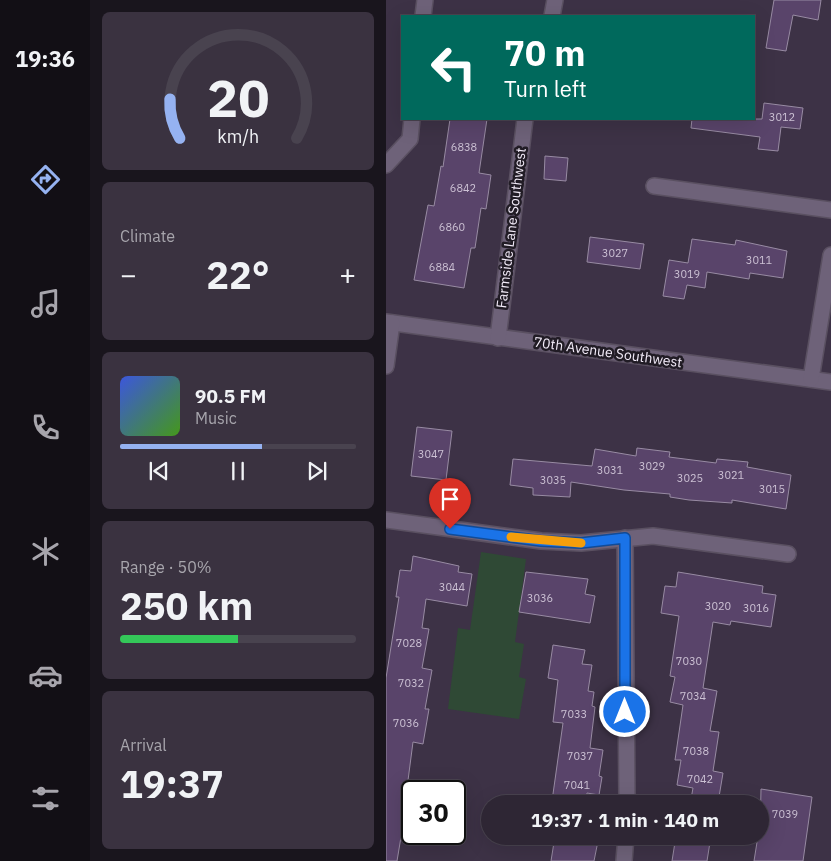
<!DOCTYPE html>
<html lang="en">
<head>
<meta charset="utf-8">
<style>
	:root { --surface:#2e2634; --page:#3a3240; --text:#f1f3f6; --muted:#a7a5ac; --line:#49434f; --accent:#95b2f1 }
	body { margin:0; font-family:"IBM Plex Sans",sans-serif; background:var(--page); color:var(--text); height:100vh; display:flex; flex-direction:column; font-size:19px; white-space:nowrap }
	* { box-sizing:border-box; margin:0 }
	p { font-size:16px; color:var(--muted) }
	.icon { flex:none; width:28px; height:28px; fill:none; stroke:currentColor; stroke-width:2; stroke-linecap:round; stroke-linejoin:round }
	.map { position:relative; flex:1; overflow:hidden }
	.side { display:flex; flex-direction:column; gap:12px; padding:12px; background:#19151d; width:296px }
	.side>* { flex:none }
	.banner { position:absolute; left:15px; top:15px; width:354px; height:105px; border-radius:0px; box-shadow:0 5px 20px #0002,0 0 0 1px var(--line); background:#00695c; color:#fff; overflow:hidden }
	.speed { position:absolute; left:15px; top:780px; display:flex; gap:10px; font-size:25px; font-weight:700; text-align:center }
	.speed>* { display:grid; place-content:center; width:65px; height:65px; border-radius:50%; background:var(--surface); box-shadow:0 5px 20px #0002,0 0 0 1px var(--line); line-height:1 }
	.speed .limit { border:2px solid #111; border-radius:8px; background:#fff; color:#111 }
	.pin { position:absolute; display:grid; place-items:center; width:42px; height:42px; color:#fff; margin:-51px -21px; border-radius:50% 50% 50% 0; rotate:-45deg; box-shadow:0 0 5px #0007 }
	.pin .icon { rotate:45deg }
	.me { position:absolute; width:55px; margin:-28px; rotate:0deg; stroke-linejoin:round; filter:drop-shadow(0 0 4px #0008) }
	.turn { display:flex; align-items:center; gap:18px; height:105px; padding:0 20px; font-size:22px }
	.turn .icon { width:65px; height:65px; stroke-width:2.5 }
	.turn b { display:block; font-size:35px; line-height:42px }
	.big { font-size:38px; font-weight:700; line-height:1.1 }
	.side .tile { flex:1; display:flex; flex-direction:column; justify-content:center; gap:8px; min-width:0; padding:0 18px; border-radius:8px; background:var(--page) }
	.side .dial { align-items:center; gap:0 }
	.dial svg { height:130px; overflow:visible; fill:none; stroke:var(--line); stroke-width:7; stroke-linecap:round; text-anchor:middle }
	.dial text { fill:var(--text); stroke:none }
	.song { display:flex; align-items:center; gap:15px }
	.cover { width:60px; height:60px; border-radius:8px; background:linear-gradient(135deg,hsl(230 70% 55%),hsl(100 70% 35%)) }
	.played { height:5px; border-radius:2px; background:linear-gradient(90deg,var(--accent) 60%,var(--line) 60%) }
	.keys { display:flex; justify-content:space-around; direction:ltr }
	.heat { display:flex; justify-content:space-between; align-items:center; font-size:28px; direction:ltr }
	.charge { height:8px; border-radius:4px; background:linear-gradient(90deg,#34c759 50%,var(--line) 0) }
	.trip { position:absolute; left:95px; top:795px; width:288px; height:50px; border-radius:25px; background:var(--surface); box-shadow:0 5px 20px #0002,0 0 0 1px var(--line); font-weight:700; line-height:50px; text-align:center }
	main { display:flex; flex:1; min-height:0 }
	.menu { display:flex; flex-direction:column; width:90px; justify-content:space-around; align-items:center; background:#120f15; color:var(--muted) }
	.menu .icon { width:35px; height:35px }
	.menu .selected { color:var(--accent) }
	.menu b { font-size:22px; color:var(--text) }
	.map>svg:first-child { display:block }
	.green { fill:#2f4935 }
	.building { fill:#59446a; stroke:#988ba3 }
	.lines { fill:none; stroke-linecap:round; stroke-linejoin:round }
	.minor-casing { stroke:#5a5061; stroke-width:18 }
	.minor { stroke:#6e6279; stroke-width:15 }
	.route-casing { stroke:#114b97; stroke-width:12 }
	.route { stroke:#1a73e8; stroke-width:9 }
	.slow { stroke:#f59e0b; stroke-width:9 }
	.labels { text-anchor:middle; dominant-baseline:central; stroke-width:5; stroke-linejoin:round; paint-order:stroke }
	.number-label { font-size:11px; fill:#ccc1d4 }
	.street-label { font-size:14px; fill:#f2ebf8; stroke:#211c25 }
</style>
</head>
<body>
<main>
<nav class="menu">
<b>19:36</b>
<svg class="icon selected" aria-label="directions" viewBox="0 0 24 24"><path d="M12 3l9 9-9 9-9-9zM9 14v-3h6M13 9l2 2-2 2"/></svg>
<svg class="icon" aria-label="music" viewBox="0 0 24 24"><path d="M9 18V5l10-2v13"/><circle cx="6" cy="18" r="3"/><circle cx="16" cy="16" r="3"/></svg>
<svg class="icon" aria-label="phone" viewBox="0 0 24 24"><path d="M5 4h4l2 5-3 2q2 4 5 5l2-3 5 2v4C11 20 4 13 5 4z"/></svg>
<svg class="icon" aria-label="climate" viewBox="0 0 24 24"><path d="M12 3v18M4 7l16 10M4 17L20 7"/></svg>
<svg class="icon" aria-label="car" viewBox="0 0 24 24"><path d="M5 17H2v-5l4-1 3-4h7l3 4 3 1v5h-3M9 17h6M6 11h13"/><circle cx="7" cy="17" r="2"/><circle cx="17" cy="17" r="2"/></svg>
<svg class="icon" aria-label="filters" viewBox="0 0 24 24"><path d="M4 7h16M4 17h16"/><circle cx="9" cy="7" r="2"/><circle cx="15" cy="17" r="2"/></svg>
</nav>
<section class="side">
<div class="tile dial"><svg viewBox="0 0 100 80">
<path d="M14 69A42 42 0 1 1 86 69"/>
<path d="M14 69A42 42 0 0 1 8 45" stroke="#95b2f1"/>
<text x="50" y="56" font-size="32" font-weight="700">20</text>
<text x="50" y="72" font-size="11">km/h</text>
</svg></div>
<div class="tile"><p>Climate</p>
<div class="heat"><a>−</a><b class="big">22°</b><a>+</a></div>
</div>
<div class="tile">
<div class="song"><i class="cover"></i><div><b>90.5 FM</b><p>Music</p></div></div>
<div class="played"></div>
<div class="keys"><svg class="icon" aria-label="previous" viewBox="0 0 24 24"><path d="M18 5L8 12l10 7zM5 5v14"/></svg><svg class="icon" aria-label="pause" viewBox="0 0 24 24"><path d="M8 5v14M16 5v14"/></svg><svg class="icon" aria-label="next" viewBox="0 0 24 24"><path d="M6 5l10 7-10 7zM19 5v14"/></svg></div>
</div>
<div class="tile"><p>Range · 50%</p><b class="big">250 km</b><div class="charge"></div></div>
<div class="tile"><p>Arrival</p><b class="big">19:37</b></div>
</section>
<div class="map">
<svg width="445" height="861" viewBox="0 0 445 861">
	<rect width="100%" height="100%" fill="#3d3246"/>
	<path class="green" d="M 95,552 L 140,559 L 129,642 L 138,644 L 133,677 L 140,679 L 133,719 L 62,709 L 72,628 L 84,630 Z"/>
	<g class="building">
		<path d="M 388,0 L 435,0 L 432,20 L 407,15 L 400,51 L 380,48 Z"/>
		<path d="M 378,103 L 417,108 L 414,129 L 395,127 L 392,151 L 372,149 L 374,137 L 305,128 L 306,119 L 376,119 Z"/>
		<path d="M 64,119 L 101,119 L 93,173 L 105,175 L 100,209 L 95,208 L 89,248 L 85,248 L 78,288 L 28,280 L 42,205 L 48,206 L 55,166 L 57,167 Z"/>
		<path d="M 159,156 L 182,158 L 180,181 L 158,179 Z"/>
		<path d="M 204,237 L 258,244 L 254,269 L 201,262 Z"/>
		<path d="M 306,239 L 349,245 L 350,240 L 401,251 L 397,278 L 364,273 L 363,279 L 321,272 L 319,288 L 301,285 L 298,299 L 277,296 L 283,260 L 302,263 Z"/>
		<path d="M 31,427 L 66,431 L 60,480 L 25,476 Z"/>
		<path d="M 251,448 L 284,452 L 283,457 L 330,463 L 331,459 L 362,462 L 361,467 L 405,475 L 400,509 L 346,500 L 346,503 L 303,500 L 284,497 L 284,494 L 238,490 L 185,482 L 184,497 L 147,495 L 147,488 L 124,485 L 127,459 L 206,466 L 209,449 L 250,456 Z"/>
		<path d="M 27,556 L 73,566 L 72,572 L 86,574 L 81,606 L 40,599 L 36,628 L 43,629 L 36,668 L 46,670 L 39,709 L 43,709 L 37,744 L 27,742 L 21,788 L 23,789 L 11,861 L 0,861 L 0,678 L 13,597 L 10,597 L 14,570 L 25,571 Z"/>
		<path d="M 140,572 L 202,579 L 199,594 L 209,596 L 204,623 L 133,612 Z"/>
		<path d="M 292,572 L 377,586 L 376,593 L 390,595 L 385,627 L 345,621 L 344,625 L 327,622 L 317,688 L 331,691 L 324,731 L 333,732 L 327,771 L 337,773 L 332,803 L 305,799 L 307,788 L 291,785 L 295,760 L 289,760 L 297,705 L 284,702 L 289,677 L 284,676 L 293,616 L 275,613 L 279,586 L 290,587 Z"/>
		<path d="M 167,645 L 199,650 L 196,664 L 206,665 L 202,691 L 208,692 L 206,706 L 209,707 L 204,748 L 217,750 L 213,776 L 216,777 L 213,795 L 201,793 L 199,804 L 166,801 L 177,723 L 167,722 L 172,680 L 162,678 Z"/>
		<path d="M 375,789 L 426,797 L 417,861 L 368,861 L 372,836 L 374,836 Z"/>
		<path d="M 169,836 L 213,836 L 208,861 L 165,861 Z"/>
		<path d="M 290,836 L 325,836 L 321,861 L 286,861 Z"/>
	</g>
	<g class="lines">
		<defs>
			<g id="minor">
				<path d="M 37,16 L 39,0"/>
				<path d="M 166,16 L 169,0"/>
				<path d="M 0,165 L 24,139 L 26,119"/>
				<path d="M 268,186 L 445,210"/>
				<path d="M 0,322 L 445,382"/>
				<path d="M 112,338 L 139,119"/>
				<path d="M 0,366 L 6,323"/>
				<path d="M 425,379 L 445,255"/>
				<path d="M 0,520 L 155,541 L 195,543 L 267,536 L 402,554"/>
				<path d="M 239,538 L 241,804"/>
				<path d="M 238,861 L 240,836"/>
			</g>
		</defs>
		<use href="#minor" class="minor-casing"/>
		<use href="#minor" class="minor"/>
	</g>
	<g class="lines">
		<defs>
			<path id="route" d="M 64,529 L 155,541 L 195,543 L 239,538 L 239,712"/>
		</defs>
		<use href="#route" class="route-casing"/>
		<use href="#route" class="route"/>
		<path class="slow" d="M 125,537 L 195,543"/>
	</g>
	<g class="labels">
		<g class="number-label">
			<text x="396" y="117">3012</text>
			<text x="78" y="147">6838</text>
			<text x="77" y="188">6842</text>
			<text x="66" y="227">6860</text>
			<text x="229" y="253">3027</text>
			<text x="373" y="260">3011</text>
			<text x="56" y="267">6884</text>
			<text x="301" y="274">3019</text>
			<text x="45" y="454">3047</text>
			<text x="266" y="466">3029</text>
			<text x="224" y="470">3031</text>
			<text x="345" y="475">3021</text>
			<text x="304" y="478">3025</text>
			<text x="167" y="480">3035</text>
			<text x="386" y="489">3015</text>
			<text x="66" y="587">3044</text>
			<text x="154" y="598">3036</text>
			<text x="332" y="606">3020</text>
			<text x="370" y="608">3016</text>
			<text x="23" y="643">7028</text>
			<text x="303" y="661">7030</text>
			<text x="25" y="683">7032</text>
			<text x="307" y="696">7034</text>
			<text x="188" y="714">7033</text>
			<text x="20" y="723">7036</text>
			<text x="310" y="751">7038</text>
			<text x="194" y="756">7037</text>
			<text x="314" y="779">7042</text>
			<text x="191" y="785">7041</text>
			<text x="399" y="814">7039</text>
		</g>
		<g class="street-label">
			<text transform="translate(125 228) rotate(-83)">Farmside Lane Southwest</text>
			<text transform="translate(222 352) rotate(8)">70th Avenue Southwest</text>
		</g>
	</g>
</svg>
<div class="speed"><div class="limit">30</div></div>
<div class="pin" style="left:64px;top:529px;background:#d93025"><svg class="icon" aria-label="arrive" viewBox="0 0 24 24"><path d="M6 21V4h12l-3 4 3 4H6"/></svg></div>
<svg class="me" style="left:239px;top:712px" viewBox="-20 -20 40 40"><circle r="17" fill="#1a73e8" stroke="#fff" stroke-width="3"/><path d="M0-11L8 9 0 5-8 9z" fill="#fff"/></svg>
<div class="trip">19:37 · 1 min · 140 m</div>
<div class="banner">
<div class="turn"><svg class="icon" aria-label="left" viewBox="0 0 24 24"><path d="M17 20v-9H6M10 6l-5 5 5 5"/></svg><div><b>70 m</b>Turn left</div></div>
</div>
</div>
</main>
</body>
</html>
